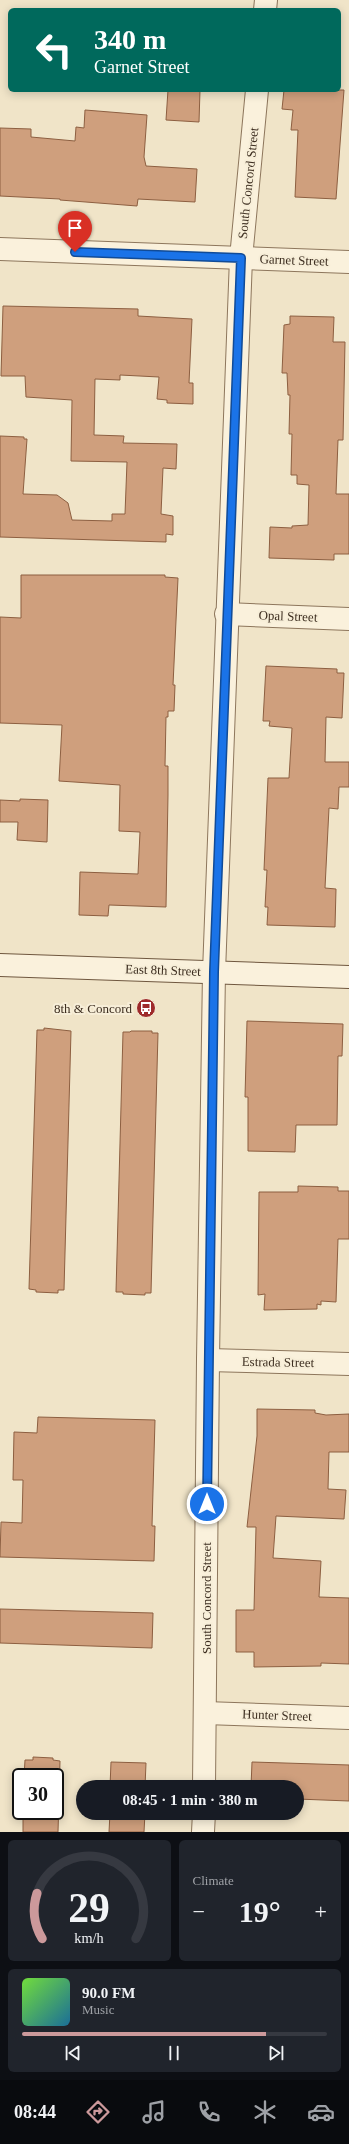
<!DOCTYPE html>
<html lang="en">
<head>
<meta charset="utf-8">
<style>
	:root { --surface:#171b24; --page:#20242c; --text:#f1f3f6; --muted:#9ea1a6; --line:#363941; --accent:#cc999b }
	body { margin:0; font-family:"Times New Roman",serif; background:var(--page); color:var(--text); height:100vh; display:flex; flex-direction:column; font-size:15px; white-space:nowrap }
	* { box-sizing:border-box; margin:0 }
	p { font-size:13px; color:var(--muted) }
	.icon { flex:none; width:22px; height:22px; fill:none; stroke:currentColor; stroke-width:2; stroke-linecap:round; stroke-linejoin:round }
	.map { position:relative; height:1832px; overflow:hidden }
	.drawer { display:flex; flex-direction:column; gap:8px; padding:8px; background:#0d0f14; flex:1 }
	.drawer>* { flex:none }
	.banner { position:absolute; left:8px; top:8px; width:333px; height:84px; border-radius:6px; box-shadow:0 2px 10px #0003; background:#00695c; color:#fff; overflow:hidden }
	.speed { position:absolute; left:12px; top:1768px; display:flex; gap:8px; font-size:20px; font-weight:700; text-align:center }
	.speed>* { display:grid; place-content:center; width:52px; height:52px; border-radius:50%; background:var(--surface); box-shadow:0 2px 10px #0003; line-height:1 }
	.speed .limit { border:2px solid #111; border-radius:6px; background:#fff; color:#111 }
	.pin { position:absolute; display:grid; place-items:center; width:34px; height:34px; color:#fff; margin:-41px -17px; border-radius:50% 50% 50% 0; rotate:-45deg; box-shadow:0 0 4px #0007 }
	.pin .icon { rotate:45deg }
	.me { position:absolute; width:44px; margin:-22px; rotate:0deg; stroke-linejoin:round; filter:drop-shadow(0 0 3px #0008) }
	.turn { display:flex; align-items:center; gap:14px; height:84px; padding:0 20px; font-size:18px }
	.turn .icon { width:52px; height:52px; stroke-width:2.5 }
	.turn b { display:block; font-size:28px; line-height:34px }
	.big { font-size:30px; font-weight:700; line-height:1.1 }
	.drawer .widget { flex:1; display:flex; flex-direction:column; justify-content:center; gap:6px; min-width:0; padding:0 14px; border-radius:6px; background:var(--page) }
	.drawer .dial { align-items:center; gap:0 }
	.dial svg { height:104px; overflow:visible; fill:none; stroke:var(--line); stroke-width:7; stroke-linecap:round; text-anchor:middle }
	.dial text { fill:var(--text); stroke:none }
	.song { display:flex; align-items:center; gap:12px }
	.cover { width:48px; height:48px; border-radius:6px; background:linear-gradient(135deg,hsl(100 70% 55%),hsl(200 70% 35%)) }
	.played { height:4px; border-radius:2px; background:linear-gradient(90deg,var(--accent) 80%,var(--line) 80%) }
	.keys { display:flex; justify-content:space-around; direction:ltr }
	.heat { display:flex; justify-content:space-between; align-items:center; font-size:22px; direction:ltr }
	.drawer .tiles { flex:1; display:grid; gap:8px; grid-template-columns:1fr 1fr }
	.widget:last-child { grid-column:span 2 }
	.trip { position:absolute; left:76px; top:1780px; width:228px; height:40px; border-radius:20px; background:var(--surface); box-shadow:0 2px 10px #0003; font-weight:700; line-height:40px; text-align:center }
	.dock { display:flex; height:64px; justify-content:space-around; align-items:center; background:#090b0e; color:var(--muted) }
	.dock .icon { width:28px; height:28px }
	.dock .active { color:var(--accent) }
	.dock b { font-size:18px; color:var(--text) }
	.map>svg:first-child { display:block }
	.building { fill:#cf9f7d; stroke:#8d5f41 }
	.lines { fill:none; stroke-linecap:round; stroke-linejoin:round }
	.street-casing { stroke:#8d765c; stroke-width:24 }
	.secondary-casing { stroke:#6f573f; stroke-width:24 }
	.street { stroke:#faf1dc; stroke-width:22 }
	.secondary { stroke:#faf1dc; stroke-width:22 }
	.route-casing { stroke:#114b97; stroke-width:10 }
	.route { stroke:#1a73e8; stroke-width:7 }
	.labels { text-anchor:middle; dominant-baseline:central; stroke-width:4; stroke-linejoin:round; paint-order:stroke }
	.street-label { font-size:13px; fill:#3d2e20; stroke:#f7eed8 }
	.poi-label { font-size:13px; fill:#3d2e20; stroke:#f7eed8; text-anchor:end }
</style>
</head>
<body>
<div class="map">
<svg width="349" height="1832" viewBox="0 0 349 1832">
	<rect width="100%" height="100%" fill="#f0e4c8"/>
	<g class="building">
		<path d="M 168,90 L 200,90 L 199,122 L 166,120 Z"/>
		<path d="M 284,90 L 344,90 L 336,199 L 295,197 L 298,130 L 291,130 L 293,110 L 282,109 Z"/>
		<path d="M 85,110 L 147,115 L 144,157 L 146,166 L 197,169 L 195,202 L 138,199 L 137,206 L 60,200 L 60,199 L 0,196 L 0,128 L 31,129 L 31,137 L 75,141 L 76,127 L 84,128 Z"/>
		<path d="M 3,306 L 138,309 L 138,316 L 192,319 L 189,383 L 193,383 L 193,404 L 167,403 L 167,400 L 157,399 L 159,377 L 120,375 L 120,380 L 95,379 L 94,435 L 124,436 L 123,443 L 177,444 L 176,469 L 163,468 L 161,514 L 173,516 L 173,535 L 166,534 L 166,542 L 0,537 L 0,436 L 24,437 L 24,439 L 27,439 L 23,494 L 57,495 L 68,503 L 72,520 L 112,521 L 112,514 L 125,514 L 127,462 L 71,461 L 72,400 L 26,397 L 25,376 L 1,376 Z"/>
		<path d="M 290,316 L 334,317 L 333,342 L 345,342 L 343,440 L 338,440 L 336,494 L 349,494 L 349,554 L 334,554 L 334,560 L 269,558 L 270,527 L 292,528 L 292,526 L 308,525 L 309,485 L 297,484 L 297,475 L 291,475 L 292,434 L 289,434 L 290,395 L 288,395 L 287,373 L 282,373 L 284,325 L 290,324 Z"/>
		<path d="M 21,575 L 165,575 L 165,577 L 178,578 L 173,685 L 175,685 L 174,711 L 168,711 L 168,717 L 166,717 L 165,766 L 168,766 L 168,795 L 166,907 L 109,905 L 108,916 L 79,915 L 80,872 L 138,874 L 140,832 L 119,831 L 120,785 L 59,781 L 62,725 L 0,723 L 0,617 L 21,618 Z"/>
		<path d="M 266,666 L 337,669 L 337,673 L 344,673 L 342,718 L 326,717 L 325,762 L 349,762 L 349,787 L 339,787 L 338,809 L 329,808 L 325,888 L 336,889 L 335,927 L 267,925 L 268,907 L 265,907 L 267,870 L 264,870 L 268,778 L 289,778 L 292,728 L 269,726 L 270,721 L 263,721 Z"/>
		<path d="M 20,799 L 48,800 L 47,842 L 17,840 L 18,822 L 0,822 L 0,800 L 20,801 Z"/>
		<path d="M 247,1021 L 343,1024 L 342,1056 L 338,1056 L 337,1125 L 296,1125 L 295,1152 L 248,1151 L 248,1097 L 245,1097 Z"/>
		<path d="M 44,1028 L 71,1031 L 64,1290 L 58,1290 L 58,1293 L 36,1292 L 36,1290 L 29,1289 L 37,1030 L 44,1030 Z"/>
		<path d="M 131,1031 L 152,1031 L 152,1033 L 158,1033 L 151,1293 L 145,1293 L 145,1295 L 123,1294 L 123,1292 L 116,1292 L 123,1032 L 130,1032 Z"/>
		<path d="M 298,1186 L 338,1187 L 338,1191 L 349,1191 L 349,1239 L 338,1239 L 336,1302 L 321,1301 L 321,1305 L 317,1304 L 317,1309 L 264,1310 L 265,1294 L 258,1295 L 259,1192 L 298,1192 Z"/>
		<path d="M 257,1409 L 315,1410 L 315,1413 L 326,1415 L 349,1414 L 349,1452 L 329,1452 L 328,1489 L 346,1490 L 344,1519 L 276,1516 L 273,1558 L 321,1561 L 319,1597 L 349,1598 L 349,1664 L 321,1663 L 321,1666 L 254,1667 L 254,1652 L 236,1652 L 236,1610 L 254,1610 L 256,1527 L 247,1527 L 257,1436 Z"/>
		<path d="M 38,1417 L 155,1420 L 152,1526 L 155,1526 L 154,1561 L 0,1557 L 1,1522 L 22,1523 L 23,1480 L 13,1480 L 14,1432 L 37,1433 Z"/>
		<path d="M 0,1609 L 153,1613 L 152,1648 L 0,1643 Z"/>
		<path d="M 33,1757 L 53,1758 L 53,1760 L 60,1761 L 58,1832 L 23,1832 L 23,1811 L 55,1811 L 55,1777 L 24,1777 L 25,1760 L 33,1760 Z"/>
		<path d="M 111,1762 L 146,1763 L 145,1787 L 110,1787 Z"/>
		<path d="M 252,1762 L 349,1765 L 349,1801 L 297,1799 L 297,1787 L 251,1787 Z"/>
		<path d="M 110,1813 L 145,1813 L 144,1832 L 109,1832 Z"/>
	</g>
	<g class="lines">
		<defs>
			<g id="street">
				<path d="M 265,10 L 266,0"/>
				<path d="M 0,249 L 349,262"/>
				<path d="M 226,614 L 349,619"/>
				<path d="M 208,1360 L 349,1364"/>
				<path d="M 205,1713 L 349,1718"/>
				<path d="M 204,1787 L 208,1360 L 214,972 L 241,258 L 257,90"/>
				<path d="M 203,1832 L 204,1813"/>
			</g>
			<path id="secondary" d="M 0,965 L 349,977"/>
		</defs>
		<use href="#street" class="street-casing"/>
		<use href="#secondary" class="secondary-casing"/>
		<use href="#street" class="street"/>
		<use href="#secondary" class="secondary"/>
	</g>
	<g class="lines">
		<defs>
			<path id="route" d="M 75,252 L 241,258 L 214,972 L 207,1504"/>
		</defs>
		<use href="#route" class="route-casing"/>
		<use href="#route" class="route"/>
	</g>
	<defs>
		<symbol id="bus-disc" viewBox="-11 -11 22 22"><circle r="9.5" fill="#9e2a2b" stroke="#f7eed8"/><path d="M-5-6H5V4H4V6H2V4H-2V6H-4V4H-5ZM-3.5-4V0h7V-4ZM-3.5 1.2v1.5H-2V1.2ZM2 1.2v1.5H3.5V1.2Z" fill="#fff"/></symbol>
	</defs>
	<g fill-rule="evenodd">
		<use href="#bus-disc" x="135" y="997" width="22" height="22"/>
	</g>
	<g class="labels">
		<g class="street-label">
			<text transform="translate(248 183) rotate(-84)">South Concord Street</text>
			<text transform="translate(294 260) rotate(2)">Garnet Street</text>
			<text transform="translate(288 616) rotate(2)">Opal Street</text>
			<text transform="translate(163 970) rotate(2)">East 8th Street</text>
			<text transform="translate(278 1362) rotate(1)">Estrada Street</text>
			<text transform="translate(206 1598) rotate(-90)">South Concord Street</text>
			<text transform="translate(277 1715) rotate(2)">Hunter Street</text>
		</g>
		<g class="poi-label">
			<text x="132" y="1008">8th &amp; Concord</text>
		</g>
	</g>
</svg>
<div class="speed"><div class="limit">30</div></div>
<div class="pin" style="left:75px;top:252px;background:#d93025"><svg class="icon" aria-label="arrive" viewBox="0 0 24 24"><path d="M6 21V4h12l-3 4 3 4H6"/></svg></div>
<svg class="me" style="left:207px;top:1504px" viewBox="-20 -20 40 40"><circle r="17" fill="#1a73e8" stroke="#fff" stroke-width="3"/><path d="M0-11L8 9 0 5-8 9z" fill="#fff"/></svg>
<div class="trip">08:45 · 1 min · 380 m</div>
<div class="banner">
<div class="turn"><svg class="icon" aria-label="left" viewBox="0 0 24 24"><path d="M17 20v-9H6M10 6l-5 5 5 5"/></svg><div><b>340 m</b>Garnet Street</div></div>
</div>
</div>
<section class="drawer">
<div class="tiles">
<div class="widget dial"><svg viewBox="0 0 100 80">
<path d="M14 69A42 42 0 1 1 86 69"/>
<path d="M14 69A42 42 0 0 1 10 34" stroke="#cc999b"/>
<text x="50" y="56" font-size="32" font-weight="700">29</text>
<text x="50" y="72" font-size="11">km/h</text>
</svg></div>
<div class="widget"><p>Climate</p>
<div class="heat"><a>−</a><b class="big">19°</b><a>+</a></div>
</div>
<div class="widget">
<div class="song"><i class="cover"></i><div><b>90.0 FM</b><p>Music</p></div></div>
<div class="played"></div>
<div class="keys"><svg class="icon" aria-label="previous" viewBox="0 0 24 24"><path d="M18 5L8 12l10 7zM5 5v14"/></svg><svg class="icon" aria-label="pause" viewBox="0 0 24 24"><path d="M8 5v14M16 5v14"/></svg><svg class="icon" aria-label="next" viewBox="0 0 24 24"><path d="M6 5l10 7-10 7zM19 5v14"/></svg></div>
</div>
</div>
</section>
<nav class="dock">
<b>08:44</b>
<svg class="icon active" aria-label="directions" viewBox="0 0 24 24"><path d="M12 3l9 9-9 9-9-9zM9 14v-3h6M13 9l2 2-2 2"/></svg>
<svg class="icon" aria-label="music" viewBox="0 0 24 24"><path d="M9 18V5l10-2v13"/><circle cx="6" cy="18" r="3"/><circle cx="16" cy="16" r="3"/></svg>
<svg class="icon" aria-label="phone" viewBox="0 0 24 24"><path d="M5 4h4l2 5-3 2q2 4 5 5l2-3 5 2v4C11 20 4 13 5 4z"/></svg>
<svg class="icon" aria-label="climate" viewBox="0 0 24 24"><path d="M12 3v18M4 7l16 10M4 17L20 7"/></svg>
<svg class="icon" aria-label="car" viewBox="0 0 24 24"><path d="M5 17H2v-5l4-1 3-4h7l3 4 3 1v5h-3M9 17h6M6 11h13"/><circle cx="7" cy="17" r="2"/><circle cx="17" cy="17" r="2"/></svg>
</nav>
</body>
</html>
